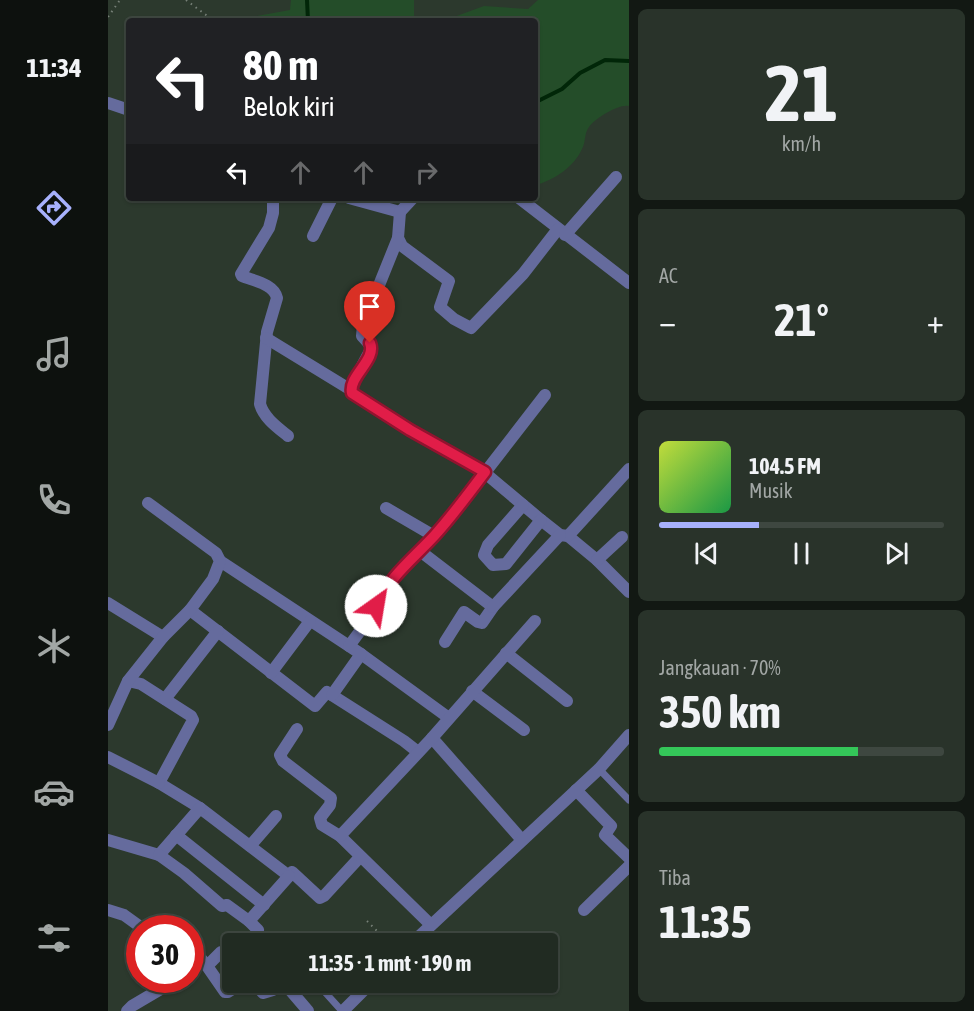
<!DOCTYPE html>
<html lang="id">
<head>
<meta charset="utf-8">
<style>
	:root { --surface:#212b22; --page:#29332a; --text:#f1f3f6; --muted:#a2a7a5; --line:#3e4740; --accent:#a7b1fc }
	body { margin:0; font-family:"Asap Condensed",sans-serif; background:var(--page); color:var(--text); height:100vh; display:flex; flex-direction:column; font-size:22px; white-space:nowrap }
	* { box-sizing:border-box; margin:0 }
	p { font-size:20px; color:var(--muted) }
	.icon { flex:none; width:33px; height:33px; fill:none; stroke:currentColor; stroke-width:2; stroke-linecap:round; stroke-linejoin:round }
	.map { position:relative; flex:1; overflow:hidden }
	.sheet { display:flex; flex-direction:column; gap:9px; padding:9px; background:#121813; width:345px }
	.sheet>* { flex:none }
	.top-card { position:absolute; left:18px; top:18px; width:412px; height:183px; border-radius:6px; box-shadow:0 2px 4px #0004,0 0 0 2px var(--line); background:#202124; color:#fff; overflow:hidden }
	.speed { position:absolute; left:18px; top:915px; display:flex; gap:12px; font-size:30px; font-weight:700; text-align:center }
	.speed>* { display:grid; place-content:center; width:78px; height:78px; border-radius:50%; background:var(--surface); box-shadow:0 2px 4px #0004,0 0 0 2px var(--line); line-height:1 }
	.speed .limit { border:9px solid #d22; background:#fff; color:#111 }
	.pin { position:absolute; display:grid; place-items:center; width:51px; height:51px; color:#fff; margin:-62px -26px; border-radius:50% 50% 50% 0; rotate:-45deg; box-shadow:0 0 6px #0007 }
	.pin .icon { rotate:45deg }
	.me { position:absolute; width:66px; margin:-33px; rotate:32deg; stroke-linejoin:round; filter:drop-shadow(0 0 4px #0008) }
	.turn { display:flex; align-items:center; gap:21px; height:126px; padding:0 18px; font-size:27px }
	.turn .icon { width:78px; height:78px; stroke-width:2.5 }
	.turn b { display:block; font-size:42px; line-height:51px }
	.lanes { display:flex; align-items:center; height:57px; padding:0 18px; background:#0003; justify-content:center; gap:30px; direction:ltr }
	.lanes .off { opacity:.35 }
	.big { font-size:45px; font-weight:700; line-height:1.1 }
	.sheet .widget { flex:1; display:flex; flex-direction:column; justify-content:center; gap:9px; min-width:0; padding:0 21px; border-radius:9px; background:var(--page) }
	.sheet .dial { align-items:center; gap:0 }
	.dial b { font-size:78px; line-height:1 }
	.song { display:flex; align-items:center; gap:18px }
	.cover { width:72px; height:72px; border-radius:9px; background:linear-gradient(135deg,hsl(70 70% 55%),hsl(140 70% 35%)) }
	.played { height:6px; border-radius:3px; background:linear-gradient(90deg,var(--accent) 35%,var(--line) 35%) }
	.keys { display:flex; justify-content:space-around; direction:ltr }
	.heat { display:flex; justify-content:space-between; align-items:center; font-size:33px; direction:ltr }
	.charge { height:9px; border-radius:4px; background:linear-gradient(90deg,#34c759 70%,var(--line) 0) }
	.trip { position:absolute; left:114px; top:933px; width:336px; height:60px; border-radius:6px; background:var(--surface); box-shadow:0 2px 4px #0004,0 0 0 2px var(--line); font-weight:700; line-height:60px; text-align:center }
	main { display:flex; flex:1; min-height:0 }
	.menu { display:flex; flex-direction:column; width:108px; justify-content:space-around; align-items:center; background:#0d110e; color:var(--muted) }
	.menu .icon { width:42px; height:42px }
	.menu .selected { color:var(--accent) }
	.menu b { font-size:27px; color:var(--text) }
	.map>svg:first-child { display:block }
	.green { fill:#244d29 }
	.lines { fill:none; stroke-linecap:round; stroke-linejoin:round }
	.stream { stroke:#012608; stroke-width:4 }
	.path { stroke:#778178; stroke-width:2; stroke-dasharray:1.5 4.5; stroke-linecap:butt }
	.service { stroke:#656b9d; stroke-width:7 }
	.minor { stroke:#656b9d; stroke-width:12 }
	.route-casing { stroke:#92132f; stroke-width:15 }
	.route { stroke:#e11d48; stroke-width:10 }
</style>
</head>
<body>
<main>
<nav class="menu">
<b>11:34</b>
<svg class="icon selected" aria-label="directions" viewBox="0 0 24 24"><path d="M12 3l9 9-9 9-9-9zM9 14v-3h6M13 9l2 2-2 2"/></svg>
<svg class="icon" aria-label="music" viewBox="0 0 24 24"><path d="M9 18V5l10-2v13"/><circle cx="6" cy="18" r="3"/><circle cx="16" cy="16" r="3"/></svg>
<svg class="icon" aria-label="phone" viewBox="0 0 24 24"><path d="M5 4h4l2 5-3 2q2 4 5 5l2-3 5 2v4C11 20 4 13 5 4z"/></svg>
<svg class="icon" aria-label="climate" viewBox="0 0 24 24"><path d="M12 3v18M4 7l16 10M4 17L20 7"/></svg>
<svg class="icon" aria-label="car" viewBox="0 0 24 24"><path d="M5 17H2v-5l4-1 3-4h7l3 4 3 1v5h-3M9 17h6M6 11h13"/><circle cx="7" cy="17" r="2"/><circle cx="17" cy="17" r="2"/></svg>
<svg class="icon" aria-label="filters" viewBox="0 0 24 24"><path d="M4 7h16M4 17h16"/><circle cx="9" cy="7" r="2"/><circle cx="15" cy="17" r="2"/></svg>
</nav>
<div class="map">
<svg width="521" height="1011" viewBox="0 0 521 1011">
	<rect width="100%" height="100%" fill="#2c392d"/>
	<g class="green">
		<path d="M 183,0 L 306,0 L 306,21 L 143,21 L 149,16 L 182,10 Z"/>
		<path d="M 430,0 L 521,0 L 521,106 C 510,104 488,118 481,127 C 476,133 478,142 474,149 C 466,167 446,180 428,185 L 428,21 L 335,21 L 376,6 L 420,9 Z"/>
	</g>
	<g class="lines">
		<g class="stream">
			<path d="M 199,0 L 200,21"/>
			<path d="M 428,102 L 454,89 L 472,73 L 497,60 L 521,61"/>
		</g>
		<g class="path">
			<path d="M 78,0 L 106,21"/>
			<path d="M 0,17 L 12,0"/>
			<path d="M 259,921 L 282,944"/>
		</g>
		<g class="service">
			<path d="M 491,769 L 521,800"/>
			<path d="M 215,990 L 234,1011"/>
		</g>
		<g class="minor">
			<path d="M 0,103 L 21,110"/>
			<path d="M 165,198 L 165,213 L 161,228 L 133,274 L 134,276 C 146,281 166,284 169,298 L 159,332 L 152,404 C 156,418 169,427 180,436"/>
			<path d="M 241,198 L 292,212 L 305,198"/>
			<path d="M 411,198 L 521,283"/>
			<path d="M 292,212 L 290,238 L 294,246 L 341,281 L 332,307 L 346,319 L 363,328 L 415,274 L 450,229"/>
			<path d="M 457,235 L 508,177"/>
			<path d="M 205,236 L 224,198"/>
			<path d="M 290,238 L 255,325 L 254,336 L 264,347 L 244,385 L 245,393 L 302,430 L 377,473 L 433,520 L 452,535 L 460,536 L 489,560 L 521,592"/>
			<path d="M 158,338 L 243,390"/>
			<path d="M 415,505 L 380,545 L 376,555 L 385,565 L 398,564 L 433,520"/>
			<path d="M 278,508 L 326,536"/>
			<path d="M 460,536 L 521,469"/>
			<path d="M 312,551 L 385,607 L 374,623 L 370,622 L 356,612 L 337,642"/>
			<path d="M 489,560 L 514,537"/>
			<path d="M 112,561 L 241,646"/>
			<path d="M 0,603 L 55,637"/>
			<path d="M 385,607 L 452,535"/>
			<path d="M 82,610 L 207,706 L 219,692 L 296,741 L 310,752"/>
			<path d="M 398,653 L 459,701"/>
			<path d="M 253,654 L 341,718"/>
			<path d="M 163,673 L 202,621"/>
			<path d="M 20,681 L 33,684 L 83,716 L 85,720 L 51,783 L 92,808 L 181,876 L 184,872 L 212,898 L 216,896 L 252,857"/>
			<path d="M 364,691 L 416,730"/>
			<path d="M 224,695 L 253,654 L 241,646 L 267,611 L 273,596 L 296,565 L 334,528 L 437,395"/>
			<path d="M 57,699 L 110,631"/>
			<path d="M 0,725 L 20,681 L 55,637 L 82,610 L 105,579 L 112,561 L 108,553 L 40,503"/>
			<path d="M 189,729 L 172,755 L 175,761 L 223,798 L 222,805 L 212,818 L 214,825 L 232,836 L 323,925"/>
			<path d="M 324,738 L 414,840"/>
			<path d="M 0,757 L 51,783"/>
			<path d="M 468,790 L 503,826 L 497,835 L 521,858"/>
			<path d="M 68,835 L 156,905"/>
			<path d="M 232,836 L 324,738 L 427,621"/>
			<path d="M 0,840 L 51,855 L 92,808"/>
			<path d="M 142,846 L 168,816"/>
			<path d="M 51,855 L 76,873 L 114,906 L 119,905 L 141,921"/>
			<path d="M 0,910 L 16,915 L 34,928"/>
			<path d="M 476,910 L 521,866"/>
			<path d="M 147,944 L 145,940 L 150,930 L 141,921 L 181,876"/>
			<path d="M 303,944 L 491,769 L 521,735"/>
			<path d="M 82,945 L 99,966"/>
			<path d="M 113,952 L 99,966 L 117,992 L 120,992 L 136,982"/>
			<path d="M 145,982 L 155,993 L 165,990 L 174,983 L 177,984 L 200,1011"/>
			<path d="M 19,1011 L 24,1006 L 68,980"/>
			<path d="M 235,1011 L 264,982"/>
		</g>
	</g>
	<g class="lines">
		<defs>
			<path id="route" d="M 262,343 C 269,360 240,376 244,393 L 302,430 L 377,472 C 361,493 345,515 327,535 C 306,558 281,577 268,606"/>
		</defs>
		<use href="#route" class="route-casing"/>
		<use href="#route" class="route"/>
	</g>
</svg>
<div class="speed"><div class="limit">30</div></div>
<div class="pin" style="left:262px;top:343px;background:#d93025"><svg class="icon" aria-label="arrive" viewBox="0 0 24 24"><path d="M6 21V4h12l-3 4 3 4H6"/></svg></div>
<svg class="me" style="left:268px;top:606px" viewBox="-20 -20 40 40"><circle r="19" fill="#fff"/><path d="M0-13L10 11 0 6-10 11z" fill="#e11d48"/></svg>
<div class="trip">11:35 · 1 mnt · 190 m</div>
<div class="top-card">
<div class="turn"><svg class="icon" aria-label="left" viewBox="0 0 24 24"><path d="M17 20v-9H6M10 6l-5 5 5 5"/></svg><div><b>80 m</b>Belok kiri</div></div>
<div class="lanes"><svg class="icon" aria-label="left" viewBox="0 0 24 24"><path d="M17 20v-9H6M10 6l-5 5 5 5"/></svg><svg class="icon off" aria-label="ahead" viewBox="0 0 24 24"><path d="M12 20V5M6 11l6-6 6 6"/></svg><svg class="icon off" aria-label="ahead" viewBox="0 0 24 24"><path d="M12 20V5M6 11l6-6 6 6"/></svg><svg class="icon off" aria-label="right" viewBox="0 0 24 24"><path d="M7 20v-9h11M14 6l5 5-5 5"/></svg></div>
</div>
</div>
<section class="sheet">
<div class="widget dial"><b>21</b><p>km/h</p></div>
<div class="widget"><p>AC</p>
<div class="heat"><a>−</a><b class="big">21°</b><a>+</a></div>
</div>
<div class="widget">
<div class="song"><i class="cover"></i><div><b>104.5 FM</b><p>Musik</p></div></div>
<div class="played"></div>
<div class="keys"><svg class="icon" aria-label="previous" viewBox="0 0 24 24"><path d="M18 5L8 12l10 7zM5 5v14"/></svg><svg class="icon" aria-label="pause" viewBox="0 0 24 24"><path d="M8 5v14M16 5v14"/></svg><svg class="icon" aria-label="next" viewBox="0 0 24 24"><path d="M6 5l10 7-10 7zM19 5v14"/></svg></div>
</div>
<div class="widget"><p>Jangkauan · 70%</p><b class="big">350 km</b><div class="charge"></div></div>
<div class="widget"><p>Tiba</p><b class="big">11:35</b></div>
</section>
</main>
</body>
</html>
